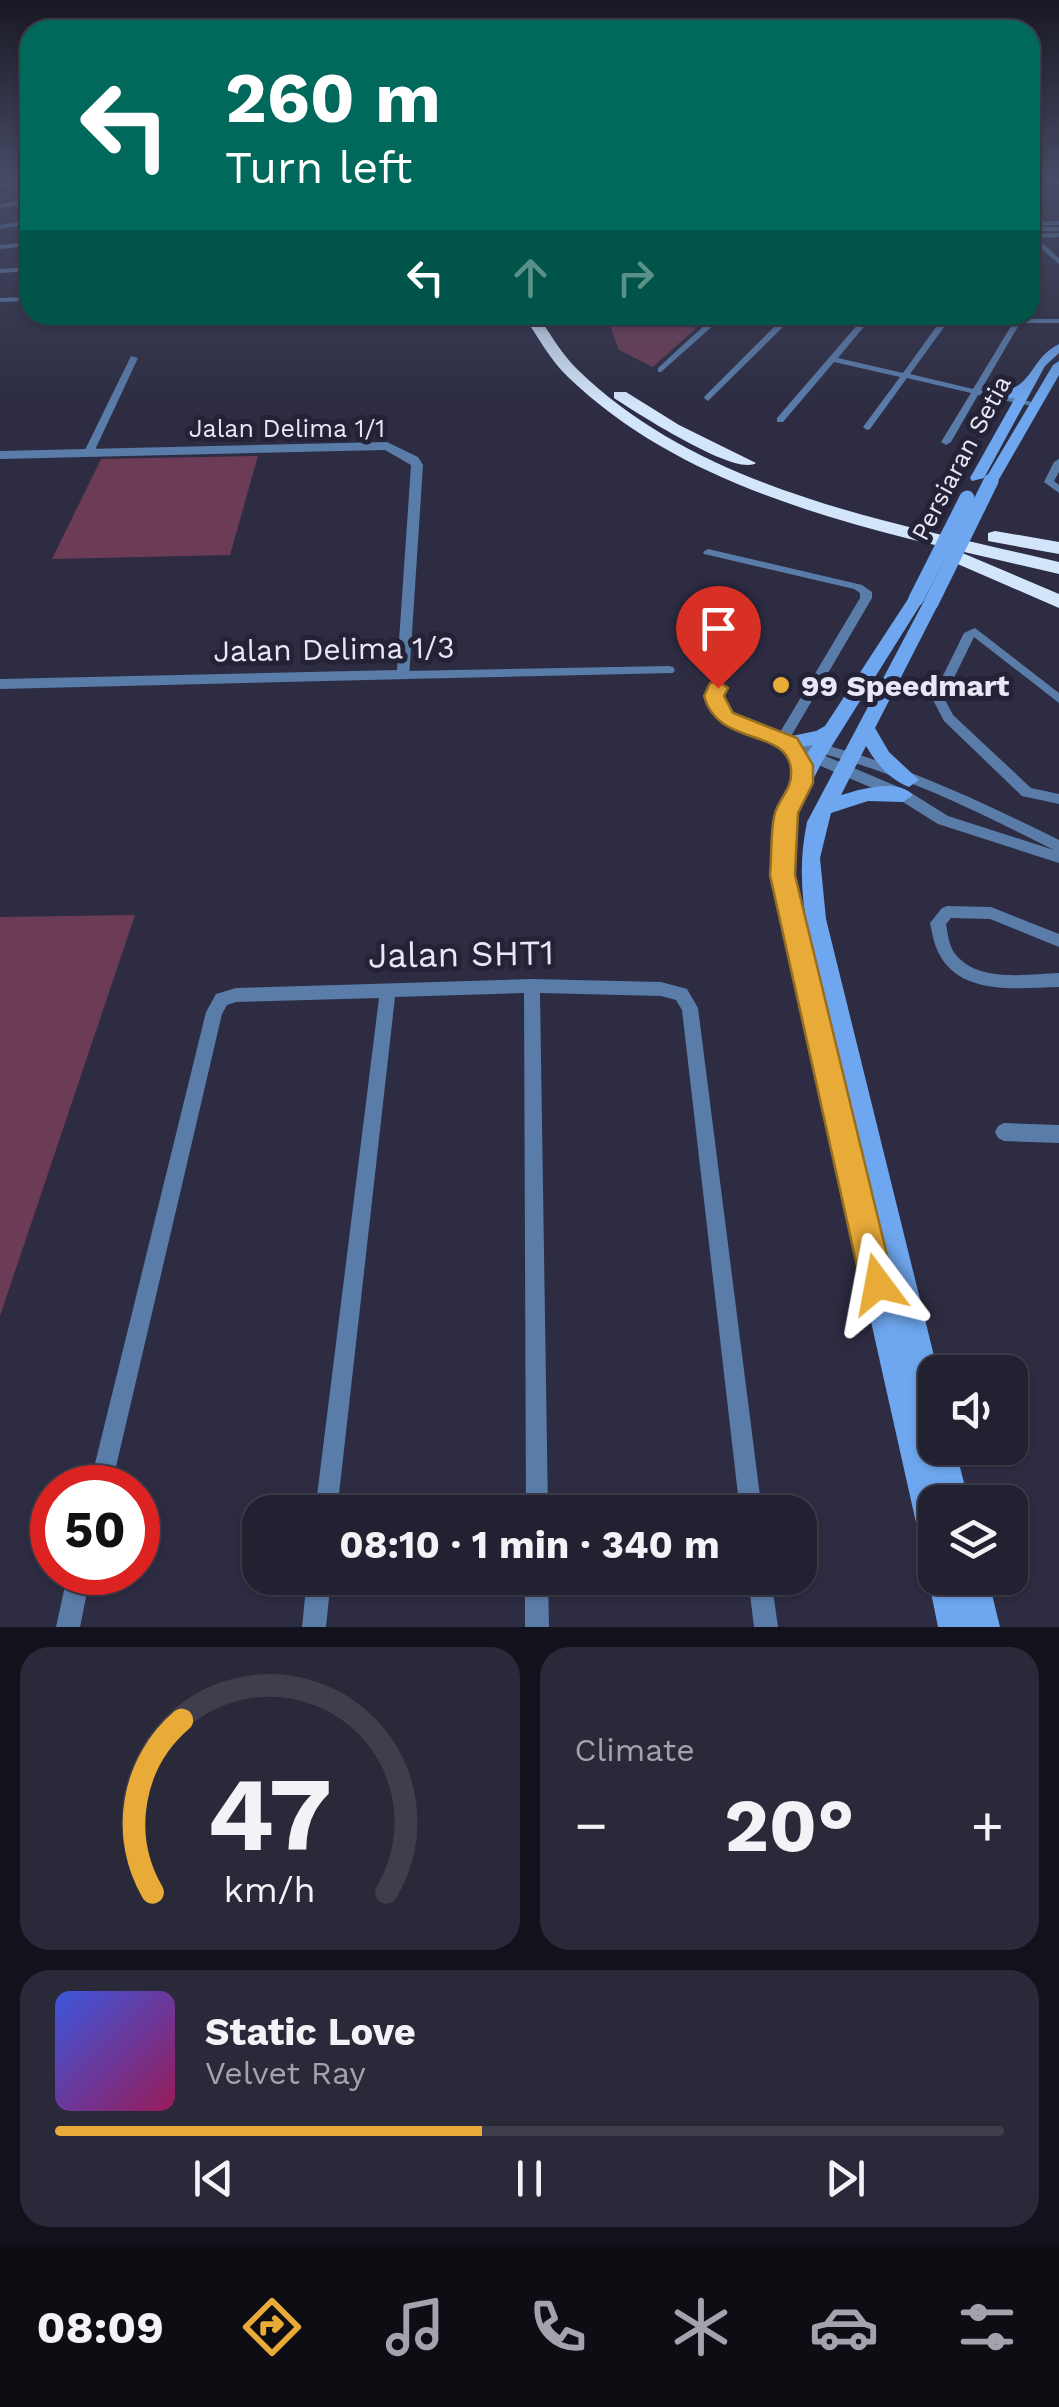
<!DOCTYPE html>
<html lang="en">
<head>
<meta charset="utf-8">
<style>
	:root { --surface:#222132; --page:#2a293a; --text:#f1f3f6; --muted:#a2a3ac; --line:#3f3e4d; --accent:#e9ab38 }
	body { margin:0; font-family:"Work Sans",sans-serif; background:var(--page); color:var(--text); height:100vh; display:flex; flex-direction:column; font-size:38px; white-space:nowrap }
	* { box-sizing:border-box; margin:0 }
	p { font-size:32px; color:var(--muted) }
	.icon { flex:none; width:55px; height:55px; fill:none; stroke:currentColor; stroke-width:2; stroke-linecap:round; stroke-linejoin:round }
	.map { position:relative; height:1627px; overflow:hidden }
	.side { display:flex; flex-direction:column; gap:20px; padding:20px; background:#13121c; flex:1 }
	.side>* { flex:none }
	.top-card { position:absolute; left:20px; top:20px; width:1020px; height:305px; border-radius:30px; box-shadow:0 2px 8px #0004,0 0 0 2px var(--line); background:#00695c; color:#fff; overflow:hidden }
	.fabs { position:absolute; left:918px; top:1355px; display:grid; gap:20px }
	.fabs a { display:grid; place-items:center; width:110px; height:110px; border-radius:20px; background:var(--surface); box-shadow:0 2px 8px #0004,0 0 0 2px var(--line); font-size:50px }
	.speed { position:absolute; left:30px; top:1465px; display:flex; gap:20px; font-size:50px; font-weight:700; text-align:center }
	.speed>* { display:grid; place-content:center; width:130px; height:130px; border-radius:50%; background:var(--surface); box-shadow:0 2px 8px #0004,0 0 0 2px var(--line); line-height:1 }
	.speed .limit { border:15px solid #d22; background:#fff; color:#111 }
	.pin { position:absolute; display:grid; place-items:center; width:85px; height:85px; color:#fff; margin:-102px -42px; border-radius:50% 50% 50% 0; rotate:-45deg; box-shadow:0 0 10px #0007 }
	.pin .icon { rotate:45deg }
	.me { position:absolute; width:110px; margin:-55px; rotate:347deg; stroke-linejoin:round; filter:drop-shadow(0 0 8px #0008) }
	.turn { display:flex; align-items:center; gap:35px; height:210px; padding:0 40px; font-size:45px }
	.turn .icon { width:130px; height:130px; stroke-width:2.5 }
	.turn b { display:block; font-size:70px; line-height:85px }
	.lanes { display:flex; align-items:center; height:95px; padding:0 40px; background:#0003; justify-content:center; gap:50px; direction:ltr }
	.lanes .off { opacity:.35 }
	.big { font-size:75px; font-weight:700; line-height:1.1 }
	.side .card { flex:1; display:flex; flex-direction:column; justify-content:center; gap:15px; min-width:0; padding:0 35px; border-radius:30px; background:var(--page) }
	.side .dial { align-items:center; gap:0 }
	.dial svg { height:260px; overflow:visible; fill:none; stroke:var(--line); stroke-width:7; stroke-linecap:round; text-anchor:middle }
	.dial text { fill:var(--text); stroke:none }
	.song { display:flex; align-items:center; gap:30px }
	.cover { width:120px; height:120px; border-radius:15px; background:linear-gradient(135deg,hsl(230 70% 55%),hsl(330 70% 35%)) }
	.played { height:10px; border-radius:5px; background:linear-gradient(90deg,var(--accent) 45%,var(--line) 45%) }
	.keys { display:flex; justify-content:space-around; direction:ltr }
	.heat { display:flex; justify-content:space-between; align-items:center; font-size:55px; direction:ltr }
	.side .tiles { flex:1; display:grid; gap:20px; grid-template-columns:1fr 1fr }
	.card:last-child { grid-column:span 2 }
	.trip { position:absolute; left:242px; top:1495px; width:575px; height:100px; border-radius:30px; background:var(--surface); box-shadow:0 2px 8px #0004,0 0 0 2px var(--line); font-weight:700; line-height:100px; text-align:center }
	.tab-bar { display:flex; height:160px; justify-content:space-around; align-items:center; background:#0e0d14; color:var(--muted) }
	.tab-bar .icon { width:70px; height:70px }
	.tab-bar .selected { color:var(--accent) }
	.tab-bar b { font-size:45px; color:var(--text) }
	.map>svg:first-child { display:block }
	.green { fill:#6c3c56 }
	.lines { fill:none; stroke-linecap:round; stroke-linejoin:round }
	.minor { fill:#597ca9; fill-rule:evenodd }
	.tertiary { fill:#597ca9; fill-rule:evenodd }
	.secondary { fill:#6ea7ef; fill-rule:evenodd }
	.motorway { fill:#d3e5fb; fill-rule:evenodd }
	.secondary-bridge { stroke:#6ea7ef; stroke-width:15 }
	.route { fill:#e9ab38; stroke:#976f24; stroke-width:2.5 }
	.poi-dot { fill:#e9ab38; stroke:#232237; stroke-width:4 }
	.labels { text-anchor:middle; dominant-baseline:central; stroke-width:10; stroke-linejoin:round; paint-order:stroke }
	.far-street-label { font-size:25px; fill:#e7e7f6; stroke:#232237 }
	.street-label { font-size:30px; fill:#e7e7f6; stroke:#232237 }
	.poi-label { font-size:30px; font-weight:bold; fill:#e7e7f6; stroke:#232237; text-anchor:start }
	.near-street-label { font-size:35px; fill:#e7e7f6; stroke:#232237 }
</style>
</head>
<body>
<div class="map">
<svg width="1059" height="1627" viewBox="0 0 1059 1627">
	<rect width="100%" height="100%" fill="#2d2c42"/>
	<g class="green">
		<path d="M 609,322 L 689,326 L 696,328 L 653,367 L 619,350 Z"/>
		<path d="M 258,456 L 230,555 L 52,559 L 101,459 Z"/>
		<path d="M 135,915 L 0,1316 L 0,917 Z"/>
	</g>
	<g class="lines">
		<g class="minor">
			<path d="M 29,177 L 30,181 L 0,188 L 0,184 Z"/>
			<path d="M 1059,180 L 1059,184 L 1030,185 L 1030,181 Z"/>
			<path d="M 30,199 L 30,203 L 0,208 L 0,204 Z"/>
			<path d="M 30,220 L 30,224 L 0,229 L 0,225 Z"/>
			<path d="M 1059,221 L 1059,225 L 1030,226 L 1030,222 Z"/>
			<path d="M 1059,233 L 1059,237 L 1037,238 L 1059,258 L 1059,264 L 1030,239 L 1030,234 Z"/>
			<path d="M 30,242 L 30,246 L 0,249 L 0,245 Z"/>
			<path d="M 30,267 L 30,271 L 0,273 L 0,269 Z"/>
			<path d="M 30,297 L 30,301 L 0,302 L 0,298 Z"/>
			<path d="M 660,319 L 1059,319 L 1059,323 L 1020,323 L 981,390 L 1036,403 L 1036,407 L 978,395 L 951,442 L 946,445 L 941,442 L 971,393 L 907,378 L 870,429 L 867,430 L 863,427 L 900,377 L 834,362 L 783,422 L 777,422 L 777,418 L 859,323 L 787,323 L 708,401 L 704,398 L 705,396 L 778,323 L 716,323 L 661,372 L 658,372 L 658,368 L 707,323 L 657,323 L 656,321 ZM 867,323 L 939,323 L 903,373 L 838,358 ZM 947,323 L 1013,323 L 973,389 L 910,374 Z"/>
			<path d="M 131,356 L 138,358 L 94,452 L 86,454 L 84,452 Z"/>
			<path d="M 1059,459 L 1059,472 L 1054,481 L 1059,485 L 1059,493 L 1044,482 L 1054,462 Z"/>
			<path d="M 708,549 L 862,585 L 872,592 L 872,598 L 790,738 L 809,745 L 814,742 C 902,764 978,800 1059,840 L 1059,863 L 938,824 L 898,799 L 809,761 L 799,751 L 722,722 L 712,711 L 708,696 L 714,685 L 718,684 L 724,688 L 720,696 L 724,709 L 730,716 L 779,734 L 860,598 L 860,593 L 854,589 L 704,554 L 703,552 ZM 816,752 C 900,773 977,811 1054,850 L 948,816 L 908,791 Z"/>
			<path d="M 975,628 L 1059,693 L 1059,703 L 974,637 L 944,698 L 953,715 L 1031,788 L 1059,794 L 1059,804 L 1022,796 L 944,721 L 932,698 L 964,633 Z"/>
			<path d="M 669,666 L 673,667 L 675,670 L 673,673 L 404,679 L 398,675 L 404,671 Z"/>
			<path d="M 947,906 L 991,907 L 1059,934 L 1059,947 L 990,919 L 951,918 L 946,924 C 948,935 949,947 956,955 C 979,983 1028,974 1059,973 L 1059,987 C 1016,988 955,997 936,947 C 933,940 932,931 930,923 L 942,908 Z"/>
			<path d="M 532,979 L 661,982 L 687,989 L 698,1008 L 762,1512 L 740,1512 L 682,1010 L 676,1000 L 661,996 L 540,993 L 548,1512 L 526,1512 L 524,993 L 395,997 L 337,1512 L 315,1512 L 379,998 L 236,1002 L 227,1005 L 222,1014 L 111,1488 L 89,1488 L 206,1012 L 216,994 L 236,988 Z"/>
			<path d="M 1004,1123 L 1059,1125 L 1059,1143 L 1004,1141 L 998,1138 L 995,1132 L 998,1126 Z"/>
			<path d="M 68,1572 L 91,1572 L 80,1627 L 56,1627 Z"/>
			<path d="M 307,1578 L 331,1578 L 326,1627 L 302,1627 Z"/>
			<path d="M 525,1578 L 548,1578 L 549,1627 L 525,1627 Z"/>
			<path d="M 748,1578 L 771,1578 L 778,1627 L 754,1627 Z"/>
		</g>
		<g class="tertiary">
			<rect x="1030" y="227" width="29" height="4"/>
			<path d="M 387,442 L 418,457 L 423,465 L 409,679 L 0,689 L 0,679 L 397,670 L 411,465 L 385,450 L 0,459 L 0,451 Z"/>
		</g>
		<g class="secondary">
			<path d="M 1059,344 L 1059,353 L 1045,366 L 984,478 L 972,481 L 970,478 L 1015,398 L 989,399 L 983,395 C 995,388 1007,394 1020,384 C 1035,372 1037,355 1059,344 Z"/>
			<path d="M 1059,361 L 1059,375 L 998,481 L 986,484 L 984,481 L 1053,365 Z"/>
			<path d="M 916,594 L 924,599 L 823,760 L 796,813 L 793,875 L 821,994 C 808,934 794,884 807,822 L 923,603 L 931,598 L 937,599 L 939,603 L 875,728 L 889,752 L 919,780 L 909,787 C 890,780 876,763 866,746 L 841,795 C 861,789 897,778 913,795 L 903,802 L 868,801 L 831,813 L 820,858 L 826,919 L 938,1372 L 935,1372 L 935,1448 L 955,1448 L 969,1502 L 935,1502 L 935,1552 L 923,1548 L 919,1536 L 771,875 C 773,856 773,836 776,818 C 782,779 806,788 780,743 L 782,738 L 816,731 L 825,726 L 910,596 ZM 813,745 L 806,755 L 801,747 Z"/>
			<path d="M 935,1565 L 935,1578 L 988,1578 L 1000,1627 L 938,1627 L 928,1578 Z"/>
		</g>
		<g class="motorway">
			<path d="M 523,315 L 537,315 C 550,333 562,355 578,370 C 704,492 895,523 1059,562 L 1059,574 C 891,534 697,501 568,377 C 550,360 537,335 523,315 Z"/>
			<path d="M 614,392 L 626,392 L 679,425 L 756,463 C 736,477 637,413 614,398 Z"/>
			<path d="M 995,531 L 1059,542 L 1059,554 L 988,541 L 988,533 Z"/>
			<path d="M 960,552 L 1059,594 L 1059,608 L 953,562 L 953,554 Z"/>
		</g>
		<g class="secondary-bridge">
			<path d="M 916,599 L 967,498"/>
			<path d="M 931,603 L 991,481"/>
		</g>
	</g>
	<linearGradient id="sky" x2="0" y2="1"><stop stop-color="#191824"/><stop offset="0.44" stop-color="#464b65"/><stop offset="1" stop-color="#464b65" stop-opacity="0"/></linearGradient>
	<rect width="1059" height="405" fill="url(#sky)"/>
	<path class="route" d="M 718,681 L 728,688 L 724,696 L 733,713 L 797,738 L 813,765 L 813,783 L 798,813 L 795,875 L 894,1284 L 889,1295 L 878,1300 L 866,1295 L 861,1284 L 770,875 C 772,856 770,831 775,813 C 780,797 793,788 791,770 C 788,727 718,748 704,696 L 710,683 Z"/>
	<circle class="poi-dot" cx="781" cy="685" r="10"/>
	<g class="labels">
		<g class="far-street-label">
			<text x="287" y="428">Jalan Delima 1/1</text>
			<text transform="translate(961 458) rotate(-62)">Persiaran Setia</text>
		</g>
		<g class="street-label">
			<text transform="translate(334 649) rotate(-1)">Jalan Delima 1/3</text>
		</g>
		<g class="poi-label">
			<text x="801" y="685">99 Speedmart</text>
		</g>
		<g class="near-street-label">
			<text transform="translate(461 954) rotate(-1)">Jalan SHT1</text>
		</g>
	</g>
</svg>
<div class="fabs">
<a><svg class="icon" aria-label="sound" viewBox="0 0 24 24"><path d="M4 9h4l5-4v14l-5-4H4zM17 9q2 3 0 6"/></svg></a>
<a><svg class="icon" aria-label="layers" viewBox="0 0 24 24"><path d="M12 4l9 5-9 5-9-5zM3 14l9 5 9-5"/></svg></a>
</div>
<div class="speed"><div class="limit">50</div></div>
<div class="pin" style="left:718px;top:688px;background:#d93025"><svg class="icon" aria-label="arrive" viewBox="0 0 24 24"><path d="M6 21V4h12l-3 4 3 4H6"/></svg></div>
<svg class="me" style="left:878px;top:1284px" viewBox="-20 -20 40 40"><path d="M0-17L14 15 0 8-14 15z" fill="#e9ab38" stroke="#fff" stroke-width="4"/></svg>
<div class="trip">08:10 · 1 min · 340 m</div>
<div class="top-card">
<div class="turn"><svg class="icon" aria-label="left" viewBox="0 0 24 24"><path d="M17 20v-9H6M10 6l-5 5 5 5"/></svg><div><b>260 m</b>Turn left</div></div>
<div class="lanes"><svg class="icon" aria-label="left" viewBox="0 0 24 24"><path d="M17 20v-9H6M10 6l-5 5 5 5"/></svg><svg class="icon off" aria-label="ahead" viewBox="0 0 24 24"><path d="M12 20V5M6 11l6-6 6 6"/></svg><svg class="icon off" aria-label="right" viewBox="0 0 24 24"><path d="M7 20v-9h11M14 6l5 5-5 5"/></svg></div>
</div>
</div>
<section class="side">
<div class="tiles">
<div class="card dial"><svg viewBox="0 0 100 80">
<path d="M14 69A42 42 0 1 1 86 69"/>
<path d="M14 69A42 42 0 0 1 23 16" stroke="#e9ab38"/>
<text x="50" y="56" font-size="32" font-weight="700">47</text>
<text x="50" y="72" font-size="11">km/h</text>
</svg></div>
<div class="card"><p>Climate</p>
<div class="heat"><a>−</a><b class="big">20°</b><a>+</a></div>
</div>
<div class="card">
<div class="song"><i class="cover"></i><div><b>Static Love</b><p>Velvet Ray</p></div></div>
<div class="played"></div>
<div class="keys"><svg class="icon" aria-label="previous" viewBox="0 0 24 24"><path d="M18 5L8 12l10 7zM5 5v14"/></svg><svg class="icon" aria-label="pause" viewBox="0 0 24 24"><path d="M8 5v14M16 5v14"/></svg><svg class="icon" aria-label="next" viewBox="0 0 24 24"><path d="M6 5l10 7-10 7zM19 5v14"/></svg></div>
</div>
</div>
</section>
<nav class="tab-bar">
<b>08:09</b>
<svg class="icon selected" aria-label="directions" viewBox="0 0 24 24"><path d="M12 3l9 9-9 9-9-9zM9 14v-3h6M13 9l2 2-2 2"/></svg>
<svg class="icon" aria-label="music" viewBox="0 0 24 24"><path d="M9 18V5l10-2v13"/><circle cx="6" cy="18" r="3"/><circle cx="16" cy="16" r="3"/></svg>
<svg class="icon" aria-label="phone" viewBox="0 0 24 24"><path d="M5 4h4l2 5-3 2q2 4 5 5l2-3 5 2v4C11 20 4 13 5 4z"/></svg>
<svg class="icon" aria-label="climate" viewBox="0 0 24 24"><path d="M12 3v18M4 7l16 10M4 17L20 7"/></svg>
<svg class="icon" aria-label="car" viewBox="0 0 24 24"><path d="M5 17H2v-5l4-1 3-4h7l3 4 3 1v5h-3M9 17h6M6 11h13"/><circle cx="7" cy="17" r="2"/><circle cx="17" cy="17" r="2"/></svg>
<svg class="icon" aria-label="filters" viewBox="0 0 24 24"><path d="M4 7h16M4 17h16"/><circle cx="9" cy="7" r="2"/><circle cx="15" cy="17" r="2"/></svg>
</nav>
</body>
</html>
